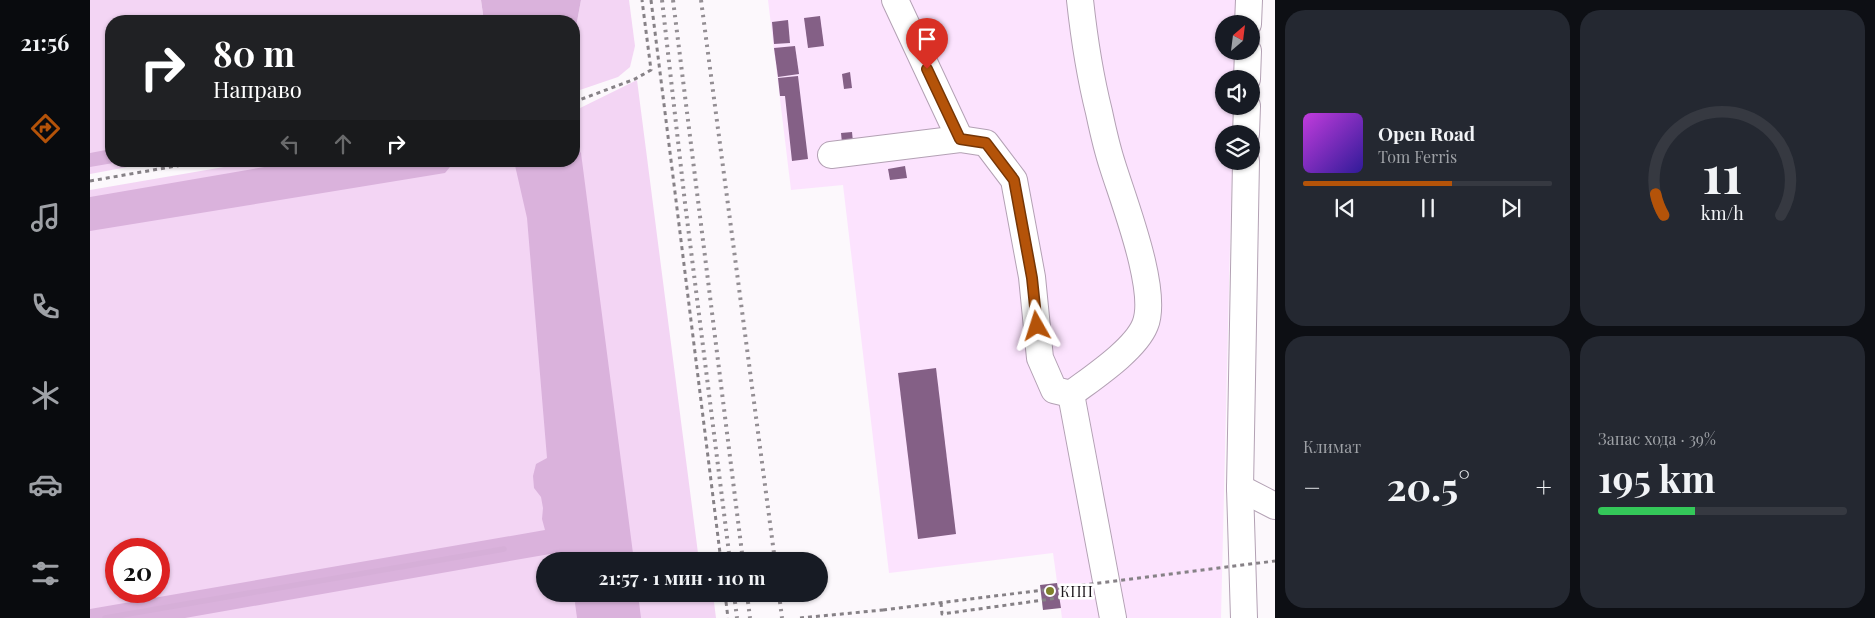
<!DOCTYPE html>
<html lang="ru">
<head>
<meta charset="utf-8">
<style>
	:root { --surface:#171b24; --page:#242831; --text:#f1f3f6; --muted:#9ea1a6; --line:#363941; --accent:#b45309 }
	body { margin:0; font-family:"Playfair Display",serif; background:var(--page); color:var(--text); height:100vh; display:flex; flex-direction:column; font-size:19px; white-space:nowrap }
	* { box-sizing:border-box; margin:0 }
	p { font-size:16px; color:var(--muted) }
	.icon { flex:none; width:28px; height:28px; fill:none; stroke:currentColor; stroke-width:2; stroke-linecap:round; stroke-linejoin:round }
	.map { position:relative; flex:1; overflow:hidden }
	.drawer { display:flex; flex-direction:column; gap:10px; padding:10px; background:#0d0f14; width:600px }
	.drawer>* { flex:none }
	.guide { position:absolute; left:15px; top:15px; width:475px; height:152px; border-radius:20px; box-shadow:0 1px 4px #0004; background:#202124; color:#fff; overflow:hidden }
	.needle { width:32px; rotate:28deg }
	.fabs { position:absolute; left:1125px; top:15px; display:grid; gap:10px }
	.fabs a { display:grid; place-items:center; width:45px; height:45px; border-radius:50%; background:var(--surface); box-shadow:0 1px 4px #0004; font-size:25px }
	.speed { position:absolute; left:15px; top:538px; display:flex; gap:10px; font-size:25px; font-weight:700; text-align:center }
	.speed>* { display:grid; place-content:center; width:65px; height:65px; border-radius:50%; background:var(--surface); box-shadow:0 1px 4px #0004; line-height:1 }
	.speed .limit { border:8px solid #d22; background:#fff; color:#111 }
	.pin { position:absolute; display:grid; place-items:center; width:42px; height:42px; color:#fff; margin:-51px -21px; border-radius:50% 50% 50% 0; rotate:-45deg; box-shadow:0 0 5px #0007 }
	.pin .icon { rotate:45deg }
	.me { position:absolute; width:55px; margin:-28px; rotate:354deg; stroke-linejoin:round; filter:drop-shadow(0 0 4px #0008) }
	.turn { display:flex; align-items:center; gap:18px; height:105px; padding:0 25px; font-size:22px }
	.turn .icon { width:65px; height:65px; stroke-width:2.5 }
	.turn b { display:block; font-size:35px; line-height:42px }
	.lanes { display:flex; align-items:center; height:48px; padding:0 25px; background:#0003; justify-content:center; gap:25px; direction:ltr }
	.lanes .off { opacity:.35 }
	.big { font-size:38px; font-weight:700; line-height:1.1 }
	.drawer .tile { flex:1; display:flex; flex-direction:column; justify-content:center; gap:8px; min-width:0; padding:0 18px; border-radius:20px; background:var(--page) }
	.drawer .dial { align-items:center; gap:0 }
	.dial svg { height:130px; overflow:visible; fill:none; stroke:var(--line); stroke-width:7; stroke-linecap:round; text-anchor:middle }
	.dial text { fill:var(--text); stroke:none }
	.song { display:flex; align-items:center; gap:15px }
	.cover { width:60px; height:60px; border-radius:8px; background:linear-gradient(135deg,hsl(290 70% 55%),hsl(250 70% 35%)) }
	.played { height:5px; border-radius:2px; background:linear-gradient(90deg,var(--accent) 60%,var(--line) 60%) }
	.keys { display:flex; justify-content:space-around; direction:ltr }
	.heat { display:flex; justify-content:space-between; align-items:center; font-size:28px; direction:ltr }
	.charge { height:8px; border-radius:4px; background:linear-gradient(90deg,#34c759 39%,var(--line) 0) }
	.drawer .tiles { flex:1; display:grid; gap:10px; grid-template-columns:repeat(2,1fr) }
	.trip { position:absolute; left:446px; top:552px; width:292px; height:50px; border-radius:25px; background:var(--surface); box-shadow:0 1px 4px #0004; font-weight:700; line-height:50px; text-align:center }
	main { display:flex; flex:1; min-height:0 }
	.tab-bar { display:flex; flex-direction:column; width:90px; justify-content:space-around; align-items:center; background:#090b0e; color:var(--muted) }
	.tab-bar .icon { width:35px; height:35px }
	.tab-bar .active { color:var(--accent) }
	.tab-bar b { font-size:22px; color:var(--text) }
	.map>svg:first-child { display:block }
	.built { fill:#fce3fe }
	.green { fill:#f3d5f4; fill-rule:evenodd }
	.forest { fill:#dab2dc }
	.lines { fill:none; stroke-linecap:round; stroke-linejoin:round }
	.stream { stroke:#d6afd8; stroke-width:5.5 }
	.building { fill:#846086 }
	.minor-casing { stroke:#b3a1b4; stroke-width:28 }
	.path { stroke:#868186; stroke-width:3; stroke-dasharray:4 4; stroke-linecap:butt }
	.minor { stroke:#fff; stroke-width:26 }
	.rail { stroke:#938e93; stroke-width:4; stroke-dasharray:2.5 5; stroke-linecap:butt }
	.path-bridge { stroke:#868186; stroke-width:3; stroke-dasharray:4 4; stroke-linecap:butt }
	.route-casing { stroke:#753606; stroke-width:12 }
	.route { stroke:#b45309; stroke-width:9 }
	.poi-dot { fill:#7e812b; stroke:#fff; stroke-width:2 }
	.labels { text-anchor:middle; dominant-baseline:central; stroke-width:5; stroke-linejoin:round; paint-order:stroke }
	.poi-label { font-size:15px; fill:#1c161c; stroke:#fff; text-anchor:start }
</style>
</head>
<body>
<main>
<nav class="tab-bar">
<b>21:56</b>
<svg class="icon active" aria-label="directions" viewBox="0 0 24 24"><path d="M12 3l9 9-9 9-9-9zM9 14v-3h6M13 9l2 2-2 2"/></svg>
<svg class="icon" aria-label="music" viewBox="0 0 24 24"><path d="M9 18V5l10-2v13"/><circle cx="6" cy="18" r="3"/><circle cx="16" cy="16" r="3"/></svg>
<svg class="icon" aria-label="phone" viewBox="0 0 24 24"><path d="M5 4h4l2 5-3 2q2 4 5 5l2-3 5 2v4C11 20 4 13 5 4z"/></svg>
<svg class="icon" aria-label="climate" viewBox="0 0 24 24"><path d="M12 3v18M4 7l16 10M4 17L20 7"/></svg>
<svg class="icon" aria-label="car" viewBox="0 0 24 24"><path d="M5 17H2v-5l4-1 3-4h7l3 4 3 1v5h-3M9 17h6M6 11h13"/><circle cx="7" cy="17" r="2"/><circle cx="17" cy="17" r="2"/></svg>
<svg class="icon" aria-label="filters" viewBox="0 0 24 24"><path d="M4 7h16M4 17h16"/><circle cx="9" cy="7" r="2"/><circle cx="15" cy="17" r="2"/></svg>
</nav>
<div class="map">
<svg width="1185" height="618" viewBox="0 0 1185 618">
	<rect width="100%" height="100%" fill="#fcf8fc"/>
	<path class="built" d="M 678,0 L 1145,0 L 1145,24 L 1134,24 L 1134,51 L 1144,51 L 1144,79 L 1134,79 L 1134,106 L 1143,106 L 1142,134 L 1134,134 L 1134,161 L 1142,161 L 1131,618 L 972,618 L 963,553 L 799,573 L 753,185 L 701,190 Z"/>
	<g class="green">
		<path d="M 0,0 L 391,0 L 394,21 L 21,21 L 21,161 L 70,161 L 0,174 Z"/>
		<path d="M 491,0 L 539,0 L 545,46 L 540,67 L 528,77 L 484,92 L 484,38 Z"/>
		<path d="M 547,80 L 609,561 L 455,561 L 455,594 L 623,594 L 626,618 L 0,618 L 0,190 L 169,161 L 484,161 L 484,111 ZM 26,549 L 69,549 L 69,591 L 26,591 Z"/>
	</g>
	<g class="forest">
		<path d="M 391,0 L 491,0 L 484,38 L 484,21 L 394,21 Z"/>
		<path d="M 484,144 L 491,153 L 544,561 L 471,561 L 460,554 L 95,618 L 0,618 L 0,609 L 455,530 L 452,519 L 453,508 L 451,497 L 444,488 L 443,476 L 446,464 L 457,458 L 437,218 L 424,161 L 484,161 Z"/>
		<path d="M 21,149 L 21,161 L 35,161 L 0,167 L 0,153 Z"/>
		<path d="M 209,161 L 365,161 L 355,173 L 0,231 L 0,197 Z"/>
		<path d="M 487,594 L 548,594 L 551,618 L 487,618 L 485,603 Z"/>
	</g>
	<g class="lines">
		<path class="stream" d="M 15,618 L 414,549"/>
	</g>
	<g class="building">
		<path d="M 730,16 L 734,46 L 718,48 L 714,18 Z"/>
		<path d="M 698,20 L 700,43 L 684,44 L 682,22 Z"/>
		<path d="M 705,46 L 709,74 L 688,77 L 684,48 Z"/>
		<path d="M 760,72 L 762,88 L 754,89 L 752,74 Z"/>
		<path d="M 708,76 L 718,159 L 702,161 L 695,96 L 690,96 L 688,78 Z"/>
		<path d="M 762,132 L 763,142 L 752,143 L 751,133 Z"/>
		<path d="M 815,166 L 817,178 L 800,180 L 798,169 Z"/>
		<path d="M 846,368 L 866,534 L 828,539 L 808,373 Z"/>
		<path d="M 967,583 L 971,608 L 953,610 L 950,585 Z"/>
	</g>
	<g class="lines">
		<defs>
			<g id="minor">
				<path d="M 805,0 L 870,139"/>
				<path d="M 1158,24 L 1159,0"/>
				<path d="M 1157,79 L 1158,51"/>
				<path d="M 1156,134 L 1157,106"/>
				<path d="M 741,155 L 870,139 L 896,143 L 924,180 L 942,277 L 950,358 L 964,390 L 981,394 C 1002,378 1045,350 1055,325 C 1069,292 1034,202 1023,167 C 1017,149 1013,131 1009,112 C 1000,76 994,37 990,0"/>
				<path d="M 981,394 L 1023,618"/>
				<path d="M 1150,488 L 1185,506"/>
				<path d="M 1154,618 L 1150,488 L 1156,161"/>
			</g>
		</defs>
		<use href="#minor" class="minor-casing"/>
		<g class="path">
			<path d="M 561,0 L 631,561"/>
			<path d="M 484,102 L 545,79 L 561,70 L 552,0"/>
			<path d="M 0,181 L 115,161"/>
			<path d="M 635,594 L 638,618"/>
			<path d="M 851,603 L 852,614 L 997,594"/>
			<path d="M 710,618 L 793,610"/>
		</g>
		<use href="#minor" class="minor"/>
		<g class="rail">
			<path d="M 572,0 L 595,203 L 640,561"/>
			<path d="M 583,0 L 653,561"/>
			<path d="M 611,0 L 685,561"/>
			<path d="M 644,594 L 647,618"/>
			<path d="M 657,594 L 660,618"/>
			<path d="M 689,594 L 692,618"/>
		</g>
		<path class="path-bridge" d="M 793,610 L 1185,561"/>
	</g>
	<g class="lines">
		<defs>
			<path id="route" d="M 837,69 L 870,139 L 896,143 L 924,180 L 942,278 L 947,326"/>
		</defs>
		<use href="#route" class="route-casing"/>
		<use href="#route" class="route"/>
	</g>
	<circle class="poi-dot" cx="960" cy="591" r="5"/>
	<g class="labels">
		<g class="poi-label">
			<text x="970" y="591">КПП</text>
		</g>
	</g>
</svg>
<div class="fabs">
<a><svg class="needle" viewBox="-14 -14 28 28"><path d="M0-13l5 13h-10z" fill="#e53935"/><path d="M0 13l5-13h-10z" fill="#9ea1a6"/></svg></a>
<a><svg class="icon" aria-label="sound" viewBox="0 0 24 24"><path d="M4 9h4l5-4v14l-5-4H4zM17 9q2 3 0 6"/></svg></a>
<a><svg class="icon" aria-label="layers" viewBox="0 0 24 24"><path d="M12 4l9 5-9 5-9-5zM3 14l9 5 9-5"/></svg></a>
</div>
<div class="speed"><div class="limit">20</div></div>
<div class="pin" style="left:837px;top:69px;background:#d93025"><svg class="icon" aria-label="arrive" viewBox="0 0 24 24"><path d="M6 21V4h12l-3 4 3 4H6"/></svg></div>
<svg class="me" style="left:947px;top:326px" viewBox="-20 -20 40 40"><path d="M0-17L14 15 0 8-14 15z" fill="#b45309" stroke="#fff" stroke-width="4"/></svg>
<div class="trip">21:57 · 1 мин · 110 m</div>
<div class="guide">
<div class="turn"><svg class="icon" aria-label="right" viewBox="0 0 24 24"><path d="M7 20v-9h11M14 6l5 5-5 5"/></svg><div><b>80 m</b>Направо</div></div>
<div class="lanes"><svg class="icon off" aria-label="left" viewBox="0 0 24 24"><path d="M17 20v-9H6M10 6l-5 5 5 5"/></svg><svg class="icon off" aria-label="ahead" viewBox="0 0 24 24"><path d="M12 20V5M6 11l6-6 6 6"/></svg><svg class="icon" aria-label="right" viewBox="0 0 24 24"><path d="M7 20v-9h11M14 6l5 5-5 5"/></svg></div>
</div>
</div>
<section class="drawer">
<div class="tiles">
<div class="tile">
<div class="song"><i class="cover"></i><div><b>Open Road</b><p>Tom Ferris</p></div></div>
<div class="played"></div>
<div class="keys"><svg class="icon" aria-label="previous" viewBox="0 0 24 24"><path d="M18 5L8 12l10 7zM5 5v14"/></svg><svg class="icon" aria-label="pause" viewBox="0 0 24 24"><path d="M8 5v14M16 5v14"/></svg><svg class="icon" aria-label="next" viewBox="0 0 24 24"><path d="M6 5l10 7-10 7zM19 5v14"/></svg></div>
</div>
<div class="tile dial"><svg viewBox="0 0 100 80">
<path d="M14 69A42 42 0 1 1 86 69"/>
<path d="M14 69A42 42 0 0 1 9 56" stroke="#b45309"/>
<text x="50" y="56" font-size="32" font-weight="700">11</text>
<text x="50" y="72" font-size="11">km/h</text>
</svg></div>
<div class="tile"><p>Климат</p>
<div class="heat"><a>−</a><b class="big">20.5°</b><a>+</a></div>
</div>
<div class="tile"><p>Запас хода · 39%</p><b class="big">195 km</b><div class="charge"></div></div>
</div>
</section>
</main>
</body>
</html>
